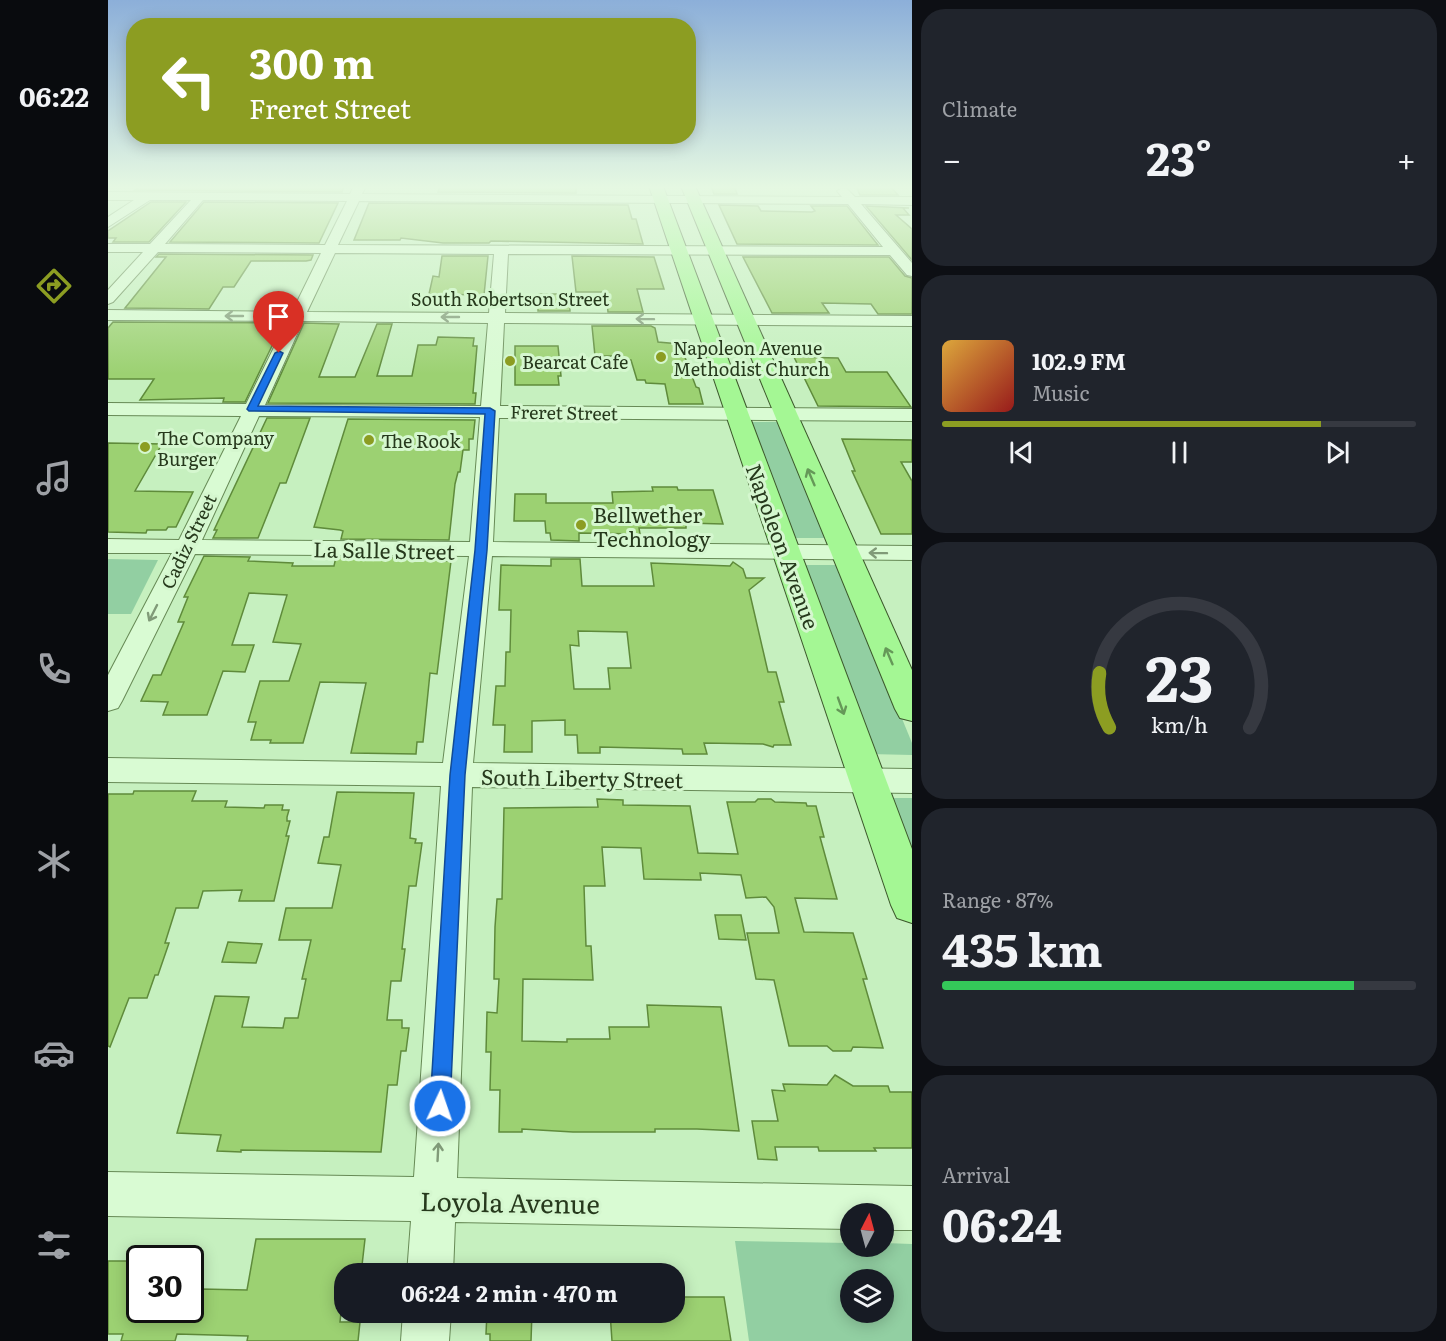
<!DOCTYPE html>
<html lang="en">
<head>
<meta charset="utf-8">
<style>
	:root { --surface:#171b24; --page:#20242c; --text:#f1f3f6; --muted:#9ea1a6; --line:#363941; --accent:#8c9d22 }
	body { margin:0; font-family:Literata,serif; background:var(--page); color:var(--text); height:100vh; display:flex; flex-direction:column; font-size:22px; white-space:nowrap }
	* { box-sizing:border-box; margin:0 }
	p { font-size:20px; color:var(--muted) }
	.icon { flex:none; width:33px; height:33px; fill:none; stroke:currentColor; stroke-width:2; stroke-linecap:round; stroke-linejoin:round }
	.map { position:relative; flex:1; overflow:hidden }
	.details { display:flex; flex-direction:column; gap:9px; padding:9px; background:#0d0f14; width:534px }
	.details>* { flex:none }
	.top-card { position:absolute; left:18px; top:18px; width:570px; height:126px; border-radius:24px; box-shadow:0 3px 15px #0003; background:#8c9d22; color:#fff; overflow:hidden }
	.needle { width:39px; rotate:6deg }
	.fabs { position:absolute; left:732px; top:1203px; display:grid; gap:12px }
	.fabs a { display:grid; place-items:center; width:54px; height:54px; border-radius:50%; background:var(--surface); box-shadow:0 3px 15px #0003; font-size:30px }
	.speed { position:absolute; left:18px; top:1245px; display:flex; gap:12px; font-size:30px; font-weight:700; text-align:center }
	.speed>* { display:grid; place-content:center; width:78px; height:78px; border-radius:50%; background:var(--surface); box-shadow:0 3px 15px #0003; line-height:1 }
	.speed .limit { border:3px solid #111; border-radius:9px; background:#fff; color:#111 }
	.pin { position:absolute; display:grid; place-items:center; width:51px; height:51px; color:#fff; margin:-62px -26px; border-radius:50% 50% 50% 0; rotate:-45deg; box-shadow:0 0 6px #0007 }
	.pin .icon { rotate:45deg }
	.me { position:absolute; width:66px; margin:-33px; rotate:3deg; stroke-linejoin:round; filter:drop-shadow(0 0 4px #0008) }
	.turn { display:flex; align-items:center; gap:21px; height:126px; padding:0 24px; font-size:27px }
	.turn .icon { width:78px; height:78px; stroke-width:2.5 }
	.turn b { display:block; font-size:42px; line-height:51px }
	.big { font-size:45px; font-weight:700; line-height:1.1 }
	.details .card { flex:1; display:flex; flex-direction:column; justify-content:center; gap:9px; min-width:0; padding:0 21px; border-radius:24px; background:var(--page) }
	.details .dial { align-items:center; gap:0 }
	.dial svg { height:156px; overflow:visible; fill:none; stroke:var(--line); stroke-width:7; stroke-linecap:round; text-anchor:middle }
	.dial text { fill:var(--text); stroke:none }
	.song { display:flex; align-items:center; gap:18px }
	.cover { width:72px; height:72px; border-radius:9px; background:linear-gradient(135deg,hsl(40 70% 55%),hsl(0 70% 35%)) }
	.played { height:6px; border-radius:3px; background:linear-gradient(90deg,var(--accent) 80%,var(--line) 80%) }
	.keys { display:flex; justify-content:space-around; direction:ltr }
	.heat { display:flex; justify-content:space-between; align-items:center; font-size:33px; direction:ltr }
	.charge { height:9px; border-radius:4px; background:linear-gradient(90deg,#34c759 87%,var(--line) 0) }
	.trip { position:absolute; left:226px; top:1263px; width:351px; height:60px; border-radius:24px; background:var(--surface); box-shadow:0 3px 15px #0003; font-weight:700; line-height:60px; text-align:center }
	main { display:flex; flex:1; min-height:0 }
	.menu { display:flex; flex-direction:column; width:108px; justify-content:space-around; align-items:center; background:#090b0e; color:var(--muted) }
	.menu .icon { width:42px; height:42px }
	.menu .active { color:var(--accent) }
	.menu b { font-size:27px; color:var(--text) }
	.map>svg:first-child { display:block }
	.green { fill:#92cfa2; fill-rule:evenodd }
	.building { fill:#9cd172; stroke:#5f8b3b; stroke-width:1.5; fill-rule:evenodd }
	.lines { fill:none; stroke-linecap:round; stroke-linejoin:round }
	.minor-casing { stroke:#678a56; stroke-width:2 }
	.major-casing { stroke:#3c572b; stroke-width:2 }
	.minor { fill:#d9fbd3; fill-rule:evenodd }
	.major { fill:#a4f794; fill-rule:evenodd }
	.oneway { stroke:#809a78 }
	.oneway2 { stroke:#659858 }
	.route { fill:#1a73e8; stroke:#114b97; stroke-width:1.5 }
	.poi-dot { fill:#8c9d22; stroke:#d5f7cf; stroke-width:2 }
	.labels { text-anchor:middle; dominant-baseline:central; stroke-width:6; stroke-linejoin:round; paint-order:stroke }
	.far-street-label { font-size:18px; fill:#26391c; stroke:#d5f7cf }
	.far-poi-label { font-size:18px; fill:#26391c; stroke:#d5f7cf; text-anchor:start }
	.poi-label { font-size:21px; fill:#26391c; stroke:#d5f7cf; text-anchor:start }
	.street-label { font-size:21px; fill:#26391c; stroke:#d5f7cf }
	.near-street-label { font-size:26px; fill:#26391c; stroke:#d5f7cf }
</style>
</head>
<body>
<main>
<nav class="menu">
<b>06:22</b>
<svg class="icon active" aria-label="directions" viewBox="0 0 24 24"><path d="M12 3l9 9-9 9-9-9zM9 14v-3h6M13 9l2 2-2 2"/></svg>
<svg class="icon" aria-label="music" viewBox="0 0 24 24"><path d="M9 18V5l10-2v13"/><circle cx="6" cy="18" r="3"/><circle cx="16" cy="16" r="3"/></svg>
<svg class="icon" aria-label="phone" viewBox="0 0 24 24"><path d="M5 4h4l2 5-3 2q2 4 5 5l2-3 5 2v4C11 20 4 13 5 4z"/></svg>
<svg class="icon" aria-label="climate" viewBox="0 0 24 24"><path d="M12 3v18M4 7l16 10M4 17L20 7"/></svg>
<svg class="icon" aria-label="car" viewBox="0 0 24 24"><path d="M5 17H2v-5l4-1 3-4h7l3 4 3 1v5h-3M9 17h6M6 11h13"/><circle cx="7" cy="17" r="2"/><circle cx="17" cy="17" r="2"/></svg>
<svg class="icon" aria-label="filters" viewBox="0 0 24 24"><path d="M4 7h16M4 17h16"/><circle cx="9" cy="7" r="2"/><circle cx="15" cy="17" r="2"/></svg>
</nav>
<div class="map">
<svg width="804" height="1341" viewBox="0 0 804 1341">
	<rect width="100%" height="100%" fill="#c6f0bf"/>
	<g class="green">
		<path d="M 640,422 L 671,422 L 719,538 L 682,538 Z"/>
		<path d="M 0,559 L 50,560 L 23,614 L 0,614 Z"/>
		<path d="M 691,565 L 731,565 L 804,743 L 804,755 L 761,754 Z"/>
		<path d="M 776,798 L 804,798 L 804,875 Z"/>
		<path d="M 627,1241 L 742,1243 L 742,1246 L 776,1246 L 776,1243 L 804,1244 L 804,1341 L 641,1341 ZM 742,1280 L 776,1280 L 776,1312 L 742,1312 Z"/>
	</g>
	<g class="building">
		<path d="M 33,186 L 65,187 L 236,186 L 234,192 L 27,190 Z"/>
		<path d="M 332,186 L 468,186 L 468,193 L 330,192 Z"/>
		<path d="M 603,186 L 627,188 L 629,194 L 606,194 Z"/>
		<path d="M 748,186 L 782,186 L 790,195 L 752,195 Z"/>
		<path d="M 43,202 L 78,202 L 41,242 L 5,242 L 8,238 L 0,238 L 0,231 Z"/>
		<path d="M 96,202 L 230,203 L 211,243 L 62,242 Z"/>
		<path d="M 261,203 L 520,205 L 524,219 L 528,219 L 535,244 L 383,241 L 381,243 L 335,243 L 293,238 L 292,240 L 246,240 Z"/>
		<path d="M 611,205 L 650,206 L 653,211 L 704,212 L 707,211 L 703,206 L 739,206 L 770,245 L 629,244 Z"/>
		<path d="M 758,206 L 801,208 L 795,208 L 801,215 L 788,215 L 804,229 L 804,260 Z"/>
		<path d="M 51,254 L 205,255 L 203,260 L 198,261 L 143,261 L 126,287 L 115,287 L 101,309 L 17,308 L 58,257 L 48,257 Z"/>
		<path d="M 334,256 L 380,256 L 376,295 L 321,294 L 325,276 L 331,277 Z"/>
		<path d="M 464,256 L 546,257 L 556,289 L 529,289 L 535,312 L 500,312 L 498,292 L 468,292 Z"/>
		<path d="M 635,257 L 781,257 L 797,276 L 804,278 L 804,314 L 770,314 L 763,304 L 714,303 L 721,313 L 664,313 Z"/>
		<path d="M 430,294 L 461,294 L 462,311 L 430,311 Z"/>
		<path d="M 5,322 L 175,323 L 137,402 L 115,402 L 116,398 L 32,400 L 46,379 L 0,379 L 0,328 Z"/>
		<path d="M 196,323 L 231,324 L 211,377 L 247,377 L 269,324 L 284,324 L 269,376 L 304,376 L 310,345 L 328,345 L 330,337 L 366,338 L 365,346 L 369,346 L 365,393 L 368,393 L 367,404 L 160,403 Z"/>
		<path d="M 484,326 L 543,326 L 547,328 L 550,342 L 572,344 L 588,387 L 591,388 L 595,404 L 561,404 L 557,384 L 538,383 L 537,380 L 529,380 L 523,360 L 509,360 L 508,356 L 487,356 Z"/>
		<path d="M 407,346 L 450,346 L 453,376 L 450,376 L 451,385 L 407,385 Z"/>
		<path d="M 686,357 L 730,358 L 738,372 L 779,372 L 803,407 L 710,406 Z"/>
		<path d="M 159,418 L 202,418 L 178,483 L 172,483 L 150,538 L 105,538 L 109,530 L 106,530 Z"/>
		<path d="M 240,419 L 367,420 L 365,439 L 361,439 L 361,450 L 355,450 L 352,472 L 350,472 L 347,484 L 341,540 L 233,539 L 235,531 L 232,530 L 206,527 Z"/>
		<path d="M 734,439 L 804,440 L 804,462 L 793,462 L 804,481 L 804,534 L 773,534 L 744,471 L 747,471 Z"/>
		<path d="M 0,443 L 54,444 L 27,491 L 85,492 L 68,527 L 60,527 L 58,530 L 39,530 L 38,533 L 0,532 Z"/>
		<path d="M 544,487 L 569,487 L 570,490 L 605,490 L 615,524 L 578,523 L 578,528 L 531,528 L 532,534 L 471,533 L 471,541 L 443,540 L 442,533 L 438,533 L 437,521 L 406,521 L 407,494 L 438,494 L 438,503 L 505,503 L 504,492 L 545,491 Z"/>
		<path d="M 96,556 L 142,557 L 140,561 L 185,563 L 184,566 L 226,566 L 228,557 L 339,558 L 338,561 L 343,561 L 329,674 L 322,673 L 315,742 L 309,742 L 308,754 L 243,753 L 258,683 L 212,682 L 195,743 L 162,743 L 163,740 L 143,740 L 148,722 L 140,722 L 152,681 L 181,681 L 193,644 L 165,642 L 179,595 L 141,593 L 124,645 L 146,645 L 137,672 L 115,671 L 99,715 L 55,715 L 60,702 L 33,701 L 45,675 L 53,675 L 76,622 L 70,622 L 80,597 L 76,597 Z"/>
		<path d="M 443,559 L 472,559 L 474,586 L 546,586 L 543,563 L 622,566 L 625,562 L 635,569 L 638,578 L 656,578 L 641,590 L 660,672 L 668,672 L 676,702 L 671,702 L 683,745 L 666,745 L 665,747 L 655,744 L 596,743 L 599,754 L 575,754 L 574,749 L 492,747 L 492,753 L 470,753 L 469,735 L 457,735 L 457,720 L 424,721 L 424,752 L 396,752 L 397,725 L 385,725 L 388,686 L 397,686 L 398,652 L 402,652 L 403,610 L 391,610 L 393,565 L 443,566 ZM 470,631 L 519,632 L 523,668 L 500,668 L 502,689 L 466,689 L 462,645 L 471,646 Z"/>
		<path d="M 26,791 L 88,791 L 84,801 L 119,801 L 117,807 L 156,808 L 157,805 L 175,805 L 174,810 L 181,810 L 179,817 L 179,821 L 182,821 L 178,836 L 181,836 L 166,901 L 131,901 L 134,890 L 95,891 L 90,908 L 68,908 L 57,943 L 61,943 L 50,975 L 47,975 L 39,998 L 21,998 L 2,1047 L 0,1046 L 0,794 L 25,794 Z"/>
		<path d="M 229,792 L 306,793 L 302,838 L 308,839 L 307,843 L 314,843 L 308,886 L 301,886 L 294,949 L 297,949 L 293,981 L 283,981 L 279,1020 L 294,1020 L 294,1028 L 301,1028 L 298,1051 L 293,1051 L 289,1085 L 280,1085 L 273,1152 L 133,1150 L 133,1152 L 109,1151 L 113,1135 L 69,1133 L 107,996 L 141,997 L 134,1027 L 175,1028 L 177,1018 L 190,1018 L 198,979 L 194,979 L 203,940 L 171,940 L 178,908 L 224,908 L 233,865 L 210,863 L 216,837 L 221,837 Z"/>
		<path d="M 489,799 L 515,800 L 515,805 L 582,806 L 590,853 L 630,854 L 619,802 L 647,802 L 650,799 L 663,799 L 667,802 L 698,803 L 699,806 L 708,806 L 716,837 L 712,837 L 729,899 L 687,898 L 696,932 L 745,933 L 759,979 L 755,979 L 775,1048 L 745,1047 L 743,1051 L 725,1051 L 719,1046 L 681,1046 L 666,980 L 648,979 L 639,933 L 671,933 L 666,907 L 658,897 L 638,898 L 633,875 L 592,873 L 593,880 L 536,879 L 533,848 L 494,847 L 497,886 L 476,886 L 478,946 L 483,946 L 485,980 L 415,979 L 414,1041 L 459,1042 L 459,1039 L 502,1039 L 501,1027 L 541,1027 L 539,1005 L 613,1007 L 631,1131 L 589,1129 L 547,1129 L 547,1132 L 465,1132 L 414,1129 L 414,1132 L 391,1132 L 392,1090 L 382,1090 L 383,1052 L 378,1052 L 379,1012 L 389,1013 L 391,979 L 386,979 L 387,927 L 389,899 L 394,899 L 396,808 L 490,807 Z"/>
		<path d="M 607,915 L 633,915 L 638,940 L 611,939 Z"/>
		<path d="M 120,942 L 154,944 L 148,963 L 114,962 Z"/>
		<path d="M 727,1075 L 745,1086 L 780,1086 L 782,1092 L 804,1092 L 804,1148 L 766,1148 L 768,1151 L 711,1151 L 710,1147 L 667,1147 L 669,1160 L 650,1159 L 644,1121 L 670,1121 L 664,1090 L 677,1091 L 675,1084 L 719,1085 Z"/>
		<path d="M 148,1239 L 257,1239 L 253,1274 L 237,1274 L 232,1322 L 252,1322 L 250,1341 L 139,1341 L 140,1336 L 69,1334 L 67,1341 L 13,1341 L 15,1334 L 0,1334 L 0,1261 L 32,1261 L 32,1310 L 88,1310 L 93,1289 L 139,1290 Z"/>
		<path d="M 567,1297 L 616,1297 L 623,1341 L 504,1341 L 502,1312 L 567,1312 Z"/>
		<path d="M 379,1312 L 424,1312 L 423,1341 L 382,1341 L 382,1334 L 378,1334 Z"/>
	</g>
	<g class="lines">
		<defs>
			<g id="minor">
				<path d="M 246,186 L 258,186 L 254,194 L 734,197 L 729,191 L 735,188 L 739,189 L 747,197 L 804,197 L 804,205 L 753,204 L 804,263 L 804,276 L 799,275 L 782,255 L 400,254 L 397,313 L 804,316 L 804,326 L 396,323 L 392,406 L 804,409 L 804,421 L 391,418 L 385,542 L 804,546 L 804,560 L 384,556 L 365,763 L 804,769 L 804,793 L 364,787 L 349,1178 L 804,1186 L 804,1230 L 776,1230 L 776,1214 L 742,1214 L 742,1229 L 347,1222 L 345,1274 L 299,1274 L 303,1221 L 0,1216 L 0,1172 L 306,1177 L 333,786 L 0,782 L 0,758 L 335,763 L 361,556 L 87,554 L 14,701 L 10,708 L 0,711 L 0,675 L 64,553 L 0,553 L 0,539 L 71,540 L 133,416 L 0,415 L 0,403 L 138,404 L 179,321 L 0,320 L 0,310 L 184,312 L 213,253 L 50,252 L 5,302 L 0,304 L 0,290 L 35,252 L 0,252 L 0,244 L 42,244 L 83,200 L 42,200 L 0,227 L 0,217 L 26,200 L 0,200 L 0,192 L 242,194 ZM 95,200 L 239,201 L 217,245 L 57,244 ZM 251,201 L 740,204 L 775,247 L 230,245 ZM 227,253 L 386,254 L 381,313 L 199,312 ZM 195,321 L 380,323 L 373,406 L 157,405 ZM 151,416 L 372,417 L 362,542 L 94,540 Z"/>
				<path d="M 295,1312 L 343,1312 L 341,1341 L 293,1341 Z"/>
			</g>
			<g id="major">
				<path d="M 541,186 L 555,186 L 804,849 L 804,923 L 789,918 L 783,905 Z"/>
				<path d="M 573,186 L 587,186 L 804,670 L 804,721 L 792,718 L 787,709 Z"/>
			</g>
		</defs>
		<use href="#minor" class="minor-casing"/>
		<use href="#major" class="major-casing"/>
		<use href="#minor" class="minor"/>
		<use href="#major" class="major"/>
	</g>
	<defs><path id="oneway-shaft" d="M-6 0H5M1.5-3L5.5 0L1.5 3" fill="none" stroke-width="1.6" stroke-linecap="round" stroke-linejoin="round" transform="scale(1.5)"/></defs>
	<g class="oneway">
		<use href="#oneway-shaft" transform="translate(126 316) rotate(-180)"/>
		<use href="#oneway-shaft" transform="translate(342 317) rotate(-180)"/>
		<use href="#oneway-shaft" transform="translate(537 319) rotate(-179)"/>
		<use href="#oneway-shaft" transform="translate(770 553) rotate(-179)"/>
		<use href="#oneway-shaft" transform="translate(45 613) rotate(117)"/>
		<use href="#oneway-shaft" transform="translate(330 1152) rotate(-87)"/>
	</g>
	<g class="oneway2">
		<use href="#oneway-shaft" transform="translate(703 477) rotate(-113)"/>
		<use href="#oneway-shaft" transform="translate(781 656) rotate(-113)"/>
		<use href="#oneway-shaft" transform="translate(733 706) rotate(70)"/>
	</g>
	<linearGradient id="sky" x2="0" y2="1"><stop stop-color="#8cafd9"/><stop offset="0.5" stop-color="#e5f8e2"/><stop offset="1" stop-color="#e5f8e2" stop-opacity="0"/></linearGradient>
	<rect width="804" height="374" fill="url(#sky)"/>
	<path class="route" d="M 171,351 L 175,353 L 150,406 L 382,408 L 387,411 L 379,550 L 357,775 L 342,1106 L 339,1113 L 332,1116 L 325,1113 L 322,1106 L 342,775 L 367,550 L 377,414 L 141,411 L 139,409 L 167,353 Z"/>
	<g class="poi-dot">
		<circle cx="553" cy="357" r="6"/>
		<circle cx="402" cy="361" r="6"/>
		<circle cx="261" cy="440" r="6"/>
		<circle cx="37" cy="447" r="6"/>
		<circle cx="473" cy="525" r="6"/>
	</g>
	<g class="labels">
		<g class="far-street-label">
			<text x="402" y="298">South Robertson Street</text>
			<text transform="translate(456 412) rotate(1)">Freret Street</text>
			<text transform="translate(80 541) rotate(-64)">Cadiz Street</text>
		</g>
		<g class="far-poi-label">
			<text x="565" y="347">Napoleon Avenue<tspan x="565" dy="21">Methodist Church</tspan></text>
			<text x="414" y="361">Bearcat Cafe</text>
			<text x="49" y="437">The Company<tspan x="49" dy="21">Burger</tspan></text>
			<text x="273" y="440">The Rook</text>
		</g>
		<g class="poi-label">
			<text x="485" y="513">Bellwether<tspan x="485" dy="24">Technology</tspan></text>
		</g>
		<g class="street-label">
			<text transform="translate(676 546) rotate(70)">Napoleon Avenue</text>
			<text transform="translate(276 549) rotate(1)">La Salle Street</text>
			<text transform="translate(474 777) rotate(1)">South Liberty Street</text>
		</g>
		<g class="near-street-label">
			<text transform="translate(402 1201) rotate(1)">Loyola Avenue</text>
		</g>
	</g>
</svg>
<div class="fabs">
<a><svg class="needle" viewBox="-14 -14 28 28"><path d="M0-13l5 13h-10z" fill="#e53935"/><path d="M0 13l5-13h-10z" fill="#9ea1a6"/></svg></a>
<a><svg class="icon" aria-label="layers" viewBox="0 0 24 24"><path d="M12 4l9 5-9 5-9-5zM3 14l9 5 9-5"/></svg></a>
</div>
<div class="speed"><div class="limit">30</div></div>
<div class="pin" style="left:171px;top:353px;background:#d93025"><svg class="icon" aria-label="arrive" viewBox="0 0 24 24"><path d="M6 21V4h12l-3 4 3 4H6"/></svg></div>
<svg class="me" style="left:332px;top:1106px" viewBox="-20 -20 40 40"><circle r="17" fill="#1a73e8" stroke="#fff" stroke-width="3"/><path d="M0-11L8 9 0 5-8 9z" fill="#fff"/></svg>
<div class="trip">06:24 · 2 min · 470 m</div>
<div class="top-card">
<div class="turn"><svg class="icon" aria-label="left" viewBox="0 0 24 24"><path d="M17 20v-9H6M10 6l-5 5 5 5"/></svg><div><b>300 m</b>Freret Street</div></div>
</div>
</div>
<section class="details">
<div class="card"><p>Climate</p>
<div class="heat"><a>−</a><b class="big">23°</b><a>+</a></div>
</div>
<div class="card">
<div class="song"><i class="cover"></i><div><b>102.9 FM</b><p>Music</p></div></div>
<div class="played"></div>
<div class="keys"><svg class="icon" aria-label="previous" viewBox="0 0 24 24"><path d="M18 5L8 12l10 7zM5 5v14"/></svg><svg class="icon" aria-label="pause" viewBox="0 0 24 24"><path d="M8 5v14M16 5v14"/></svg><svg class="icon" aria-label="next" viewBox="0 0 24 24"><path d="M6 5l10 7-10 7zM19 5v14"/></svg></div>
</div>
<div class="card dial"><svg viewBox="0 0 100 80">
<path d="M14 69A42 42 0 1 1 86 69"/>
<path d="M14 69A42 42 0 0 1 9 41" stroke="#8c9d22"/>
<text x="50" y="56" font-size="32" font-weight="700">23</text>
<text x="50" y="72" font-size="11">km/h</text>
</svg></div>
<div class="card"><p>Range · 87%</p><b class="big">435 km</b><div class="charge"></div></div>
<div class="card"><p>Arrival</p><b class="big">06:24</b></div>
</section>
</main>
</body>
</html>
